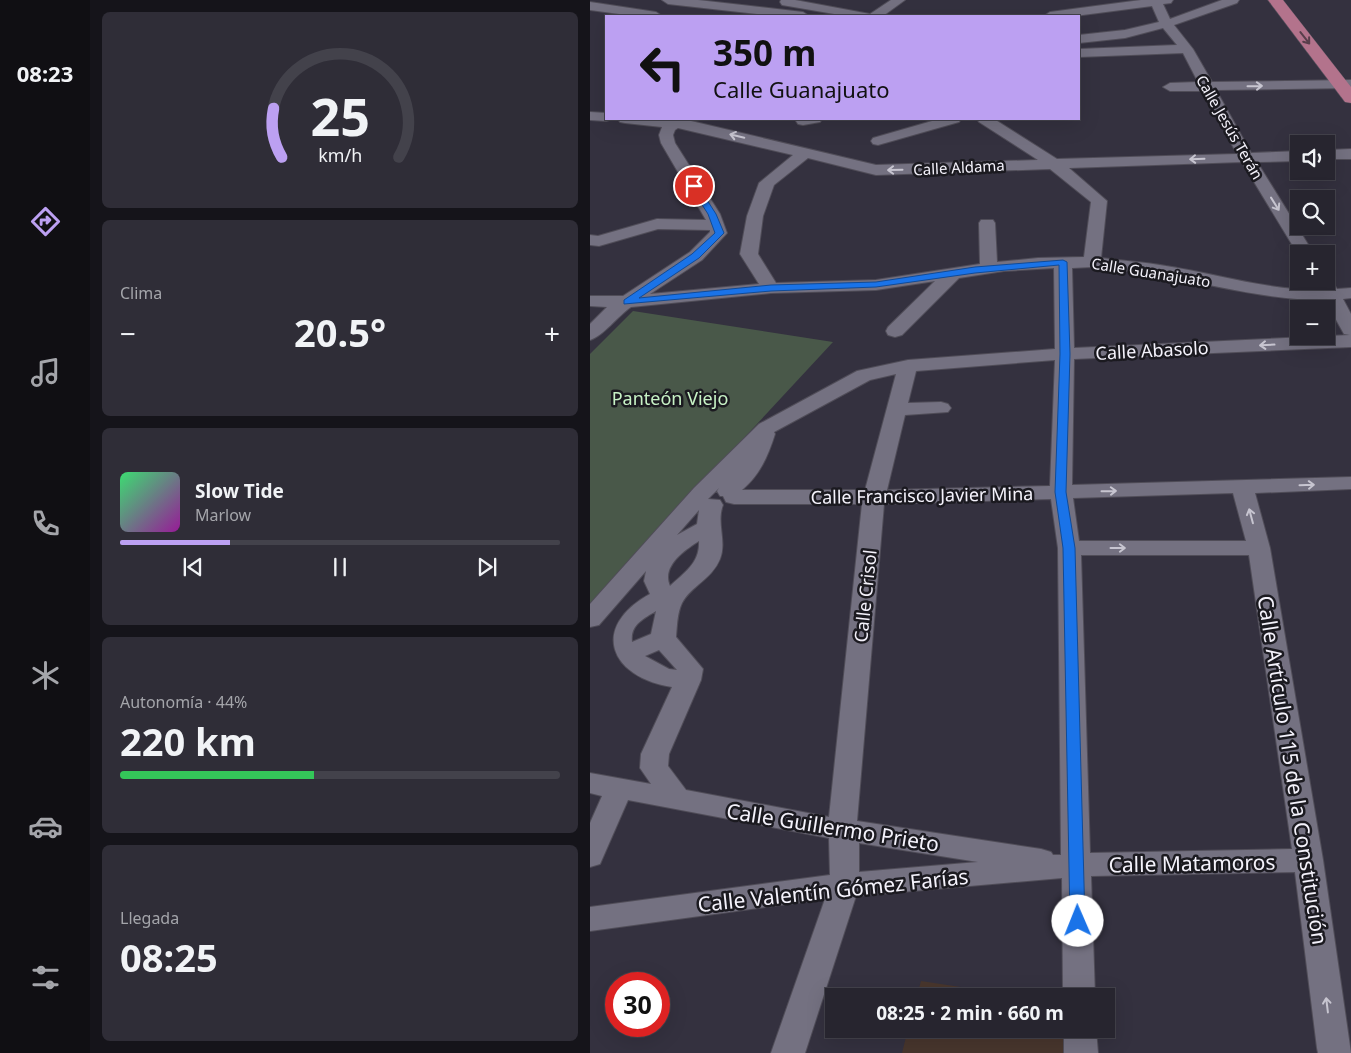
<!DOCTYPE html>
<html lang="es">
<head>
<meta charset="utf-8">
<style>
	:root { --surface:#27252f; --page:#2f2d37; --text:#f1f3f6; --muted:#a4a5aa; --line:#43424b; --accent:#bca0f2 }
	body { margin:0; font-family:"Noto Sans",sans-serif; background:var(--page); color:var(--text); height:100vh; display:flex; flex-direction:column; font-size:19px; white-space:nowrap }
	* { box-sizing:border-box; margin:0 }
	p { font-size:16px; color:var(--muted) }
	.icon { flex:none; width:28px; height:28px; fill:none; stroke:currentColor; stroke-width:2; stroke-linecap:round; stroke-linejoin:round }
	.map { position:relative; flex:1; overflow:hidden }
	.panel { display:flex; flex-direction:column; gap:12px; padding:12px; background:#15141a; width:500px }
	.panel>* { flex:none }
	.banner { position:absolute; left:15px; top:15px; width:475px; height:105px; border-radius:0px; box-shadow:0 5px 20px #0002,0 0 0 1px var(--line); background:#bca0f2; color:#111; overflow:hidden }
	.tools { position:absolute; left:700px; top:135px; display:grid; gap:10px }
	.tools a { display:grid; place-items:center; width:45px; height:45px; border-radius:0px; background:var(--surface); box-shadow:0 5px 20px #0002,0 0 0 1px var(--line); font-size:25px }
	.speed { position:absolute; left:15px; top:972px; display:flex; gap:10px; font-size:25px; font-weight:700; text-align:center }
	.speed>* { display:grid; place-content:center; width:65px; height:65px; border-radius:50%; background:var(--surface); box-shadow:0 5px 20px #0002,0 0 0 1px var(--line); line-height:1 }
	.speed .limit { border:8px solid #d22; background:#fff; color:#111 }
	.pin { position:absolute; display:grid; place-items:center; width:42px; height:42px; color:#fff; margin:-21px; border:2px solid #fff; border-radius:50%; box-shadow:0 1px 5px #0007 }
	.me { position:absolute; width:55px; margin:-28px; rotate:359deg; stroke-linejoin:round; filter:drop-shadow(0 0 4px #0008) }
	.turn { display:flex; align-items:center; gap:18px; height:105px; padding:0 25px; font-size:22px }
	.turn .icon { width:65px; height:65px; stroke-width:2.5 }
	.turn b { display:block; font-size:35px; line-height:42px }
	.big { font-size:38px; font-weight:700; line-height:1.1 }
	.panel .card { flex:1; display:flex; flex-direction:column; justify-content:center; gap:8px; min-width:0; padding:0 18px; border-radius:8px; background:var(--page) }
	.panel .dial { align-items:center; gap:0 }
	.dial svg { height:130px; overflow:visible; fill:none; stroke:var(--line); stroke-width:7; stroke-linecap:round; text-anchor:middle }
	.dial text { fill:var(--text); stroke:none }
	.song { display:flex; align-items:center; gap:15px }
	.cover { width:60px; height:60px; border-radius:8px; background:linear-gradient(135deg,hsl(140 70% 55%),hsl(300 70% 35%)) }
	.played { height:5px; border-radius:2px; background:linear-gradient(90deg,var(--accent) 25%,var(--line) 25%) }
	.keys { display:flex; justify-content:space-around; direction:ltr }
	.heat { display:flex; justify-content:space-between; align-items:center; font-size:28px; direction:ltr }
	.charge { height:8px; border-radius:4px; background:linear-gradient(90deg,#34c759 44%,var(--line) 0) }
	.trip { position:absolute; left:235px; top:988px; width:290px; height:50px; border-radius:0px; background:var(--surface); box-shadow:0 5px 20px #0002,0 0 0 1px var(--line); font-weight:700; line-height:50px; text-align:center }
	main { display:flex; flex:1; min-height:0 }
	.dock { display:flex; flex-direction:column; width:90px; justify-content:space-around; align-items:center; background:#100f13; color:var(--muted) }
	.dock .icon { width:35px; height:35px }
	.dock .selected { color:var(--accent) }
	.dock b { font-size:22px; color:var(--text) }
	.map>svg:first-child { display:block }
	.education { fill:#48362d }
	.green { fill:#495849 }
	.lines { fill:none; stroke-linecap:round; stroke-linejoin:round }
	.minor-casing { stroke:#504d58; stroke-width:2 }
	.major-casing { stroke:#504d58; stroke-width:1 }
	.minor { fill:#747181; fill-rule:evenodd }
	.major { fill:#b3738c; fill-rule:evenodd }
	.oneway { stroke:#583e4b }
	.oneway2 { stroke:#c7c5d0 }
	.route { fill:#1a73e8; stroke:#114b97 }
	.labels { text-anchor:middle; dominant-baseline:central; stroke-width:5; stroke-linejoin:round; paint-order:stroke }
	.far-street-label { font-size:15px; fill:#f4f2fb; stroke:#1b1a20 }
	.street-label { font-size:18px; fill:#f4f2fb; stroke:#1b1a20 }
	.park-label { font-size:18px; fill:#c7f2c5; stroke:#1b1a20 }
	.near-street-label { font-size:21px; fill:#f4f2fb; stroke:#1b1a20 }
</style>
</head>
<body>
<main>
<nav class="dock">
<b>08:23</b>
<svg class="icon selected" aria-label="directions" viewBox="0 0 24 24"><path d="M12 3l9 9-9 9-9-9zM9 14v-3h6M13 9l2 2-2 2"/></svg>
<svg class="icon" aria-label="music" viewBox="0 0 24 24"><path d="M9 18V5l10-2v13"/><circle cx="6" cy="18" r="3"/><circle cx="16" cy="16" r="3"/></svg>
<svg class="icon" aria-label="phone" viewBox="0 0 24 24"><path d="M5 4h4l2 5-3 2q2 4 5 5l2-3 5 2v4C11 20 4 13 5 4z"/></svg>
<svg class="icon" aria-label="climate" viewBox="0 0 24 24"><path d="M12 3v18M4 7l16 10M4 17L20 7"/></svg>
<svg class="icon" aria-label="car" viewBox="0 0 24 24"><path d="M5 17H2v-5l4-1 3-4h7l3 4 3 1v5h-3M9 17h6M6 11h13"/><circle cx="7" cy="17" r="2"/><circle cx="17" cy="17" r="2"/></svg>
<svg class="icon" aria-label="filters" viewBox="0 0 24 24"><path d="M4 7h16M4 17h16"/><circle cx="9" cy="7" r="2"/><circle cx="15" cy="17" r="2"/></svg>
</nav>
<section class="panel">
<div class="card dial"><svg viewBox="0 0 100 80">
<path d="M14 69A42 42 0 1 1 86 69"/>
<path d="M14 69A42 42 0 0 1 9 39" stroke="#bca0f2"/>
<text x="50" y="56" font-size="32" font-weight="700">25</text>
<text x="50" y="72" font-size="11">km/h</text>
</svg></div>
<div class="card"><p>Clima</p>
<div class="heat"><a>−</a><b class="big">20.5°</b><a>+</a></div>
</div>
<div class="card">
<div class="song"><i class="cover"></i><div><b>Slow Tide</b><p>Marlow</p></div></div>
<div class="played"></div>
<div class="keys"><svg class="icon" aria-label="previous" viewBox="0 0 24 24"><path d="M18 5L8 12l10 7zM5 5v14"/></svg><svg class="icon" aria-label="pause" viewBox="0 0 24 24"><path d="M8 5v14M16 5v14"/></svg><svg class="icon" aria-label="next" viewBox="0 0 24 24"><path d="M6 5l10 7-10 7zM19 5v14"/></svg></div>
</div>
<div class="card"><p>Autonomía · 44%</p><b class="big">220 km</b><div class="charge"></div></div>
<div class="card"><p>Llegada</p><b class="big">08:25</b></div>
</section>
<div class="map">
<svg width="761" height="1053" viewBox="0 0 761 1053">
	<rect width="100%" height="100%" fill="#34313f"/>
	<g class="education">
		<path d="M 331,981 L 429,996 L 327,996 Z"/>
		<path d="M 318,1029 L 478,1029 L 478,1053 L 312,1053 Z"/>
	</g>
	<path class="green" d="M 43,311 L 243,342 L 0,604 L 0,354 Z"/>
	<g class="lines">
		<defs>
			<g id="minor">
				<path d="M 72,0 L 108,0 L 213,12 L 219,16 L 184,16 L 78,4 Z"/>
				<path d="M 191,0 L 205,0 L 280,14 L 301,0 L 315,0 L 293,16 L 256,16 L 192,5 L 190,2 Z"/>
				<path d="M 551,0 L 583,0 L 581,3 L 573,4 L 580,19 L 632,0 L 649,0 L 647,3 L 584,25 L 603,49 L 622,82 L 761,80 L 761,88 L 626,90 L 661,153 L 709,151 L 709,161 L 667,162 L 724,254 L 709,254 L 709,256 L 652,162 L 479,168 L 517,201 L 511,258 C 533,261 555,262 576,266 C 627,274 677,290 729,290 L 726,284 L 728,281 L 736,281 L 736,279 L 741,280 L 747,289 L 761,288 L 761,298 L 753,299 L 761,314 L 761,347 L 484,359 L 482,485 L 761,477 L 761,489 L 665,493 L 680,548 L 733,860 L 761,1053 L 728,1053 L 727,1048 L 705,872 L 501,876 L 505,996 L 473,996 L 472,878 L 266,896 L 215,1053 L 181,1053 L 235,899 L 0,931 L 0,907 L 240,875 L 239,838 L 38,800 L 10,864 L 0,867 L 0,823 L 12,796 L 0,793 L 0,773 L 61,784 L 50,768 L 51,754 L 82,687 C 19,677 0,627 60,594 L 54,581 L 56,571 L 9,625 L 0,627 L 0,604 L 104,488 L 169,424 L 267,371 L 318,360 L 465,349 L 464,268 L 414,271 L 369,278 L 312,335 L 305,337 L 298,335 L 296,331 L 298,327 L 345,281 L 286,290 L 181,293 L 41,307 C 28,316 13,336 0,340 L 0,324 L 17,307 L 0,306 L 0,296 L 33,296 L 100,252 L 120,232 L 120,230 L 68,229 L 9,246 L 0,245 L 0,235 L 8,236 L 67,219 L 116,220 L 71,143 L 69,135 L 72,127 L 35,123 L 30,122 L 28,119 L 103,119 L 101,121 L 286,165 L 448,160 L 389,122 L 387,119 L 404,119 L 467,159 L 647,154 L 613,91 L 580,91 L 573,87 L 580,83 L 608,82 L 593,53 L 489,57 L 489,49 L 587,45 L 573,28 L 535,38 L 489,43 L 489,35 L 535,30 L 569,22 L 562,6 L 485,16 L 454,16 L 460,12 ZM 88,128 L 203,155 L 169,183 L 157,216 L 150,254 L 169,284 L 60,294 L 112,260 L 137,233 L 130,214 L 85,143 L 83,135 L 85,130 ZM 218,158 L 286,175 L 460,169 L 501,202 L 494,257 L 448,258 L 407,262 L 405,223 L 403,220 L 391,220 L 389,223 L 390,264 L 286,280 L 186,283 L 168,254 L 173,216 L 184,185 ZM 502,267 C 527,270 554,272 579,277 C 631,287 682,300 735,300 L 754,334 L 760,335 L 484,348 L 482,268 ZM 465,360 L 460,486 L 297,490 L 315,415 L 358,412 L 361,408 L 358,404 L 351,402 L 318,403 L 326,371 ZM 306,374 L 275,490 L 152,490 C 170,475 178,456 185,434 L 184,432 L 280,380 ZM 129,488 L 127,491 L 130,496 L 133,496 L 136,502 L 144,504 L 272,504 L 239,817 L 96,790 L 78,766 L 79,754 L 111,680 L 113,669 L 86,637 C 87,627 87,613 92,603 C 101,586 122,579 130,559 C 137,541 126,523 133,505 L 130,500 L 118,499 ZM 643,493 L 656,541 L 489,541 L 483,498 ZM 461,499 L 468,548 L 471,855 L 463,855 L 461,852 L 451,849 L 267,821 L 294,504 ZM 109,510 L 107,524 L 87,535 ZM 109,541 C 110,563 95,572 80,586 C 71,566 95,550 109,541 ZM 491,555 L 659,555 L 702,849 L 500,853 ZM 66,611 L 61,634 L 42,642 C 40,625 53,619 66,611 ZM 69,650 L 87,670 L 79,669 L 55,656 ZM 269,843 L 388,862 L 269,872 Z"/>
				<path d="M 0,2 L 66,12 L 72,16 L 44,16 L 0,10 Z"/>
				<path d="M 0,112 L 16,113 L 16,119 L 22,119 L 16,121 L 0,120 Z"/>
				<path d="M 207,119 L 232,119 L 230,122 L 213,125 L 208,124 L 206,121 Z"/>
				<path d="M 349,119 L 371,119 L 369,122 L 288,145 L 283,144 L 281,141 L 283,138 Z"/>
				<path d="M 761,149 L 761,159 L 736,159 L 736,150 Z"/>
				<path d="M 474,1029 L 506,1029 L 508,1053 L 474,1053 Z"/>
			</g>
			<path id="major" d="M 678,0 L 693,0 L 761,87 L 761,103 L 755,102 Z"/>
		</defs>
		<use href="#minor" class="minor-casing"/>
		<use href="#major" class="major-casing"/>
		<use href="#minor" class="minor"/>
		<use href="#major" class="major"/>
	</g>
	<defs><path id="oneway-shaft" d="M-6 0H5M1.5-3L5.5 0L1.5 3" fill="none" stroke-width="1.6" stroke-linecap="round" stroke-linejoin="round" transform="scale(1.25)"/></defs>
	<use class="oneway" href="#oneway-shaft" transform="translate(715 38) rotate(52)"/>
	<g class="oneway2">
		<use href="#oneway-shaft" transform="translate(665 86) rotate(-1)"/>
		<use href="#oneway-shaft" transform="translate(147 136) rotate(-167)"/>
		<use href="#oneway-shaft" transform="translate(607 159) rotate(178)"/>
		<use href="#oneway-shaft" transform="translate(305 170) rotate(179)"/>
		<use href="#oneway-shaft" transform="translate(685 204) rotate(58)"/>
		<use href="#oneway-shaft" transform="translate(677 345) rotate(177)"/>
		<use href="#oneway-shaft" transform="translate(717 485) rotate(-2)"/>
		<use href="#oneway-shaft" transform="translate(519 491) rotate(-1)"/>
		<use href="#oneway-shaft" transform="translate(661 516) rotate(-105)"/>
		<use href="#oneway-shaft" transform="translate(528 548)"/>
		<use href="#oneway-shaft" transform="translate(737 1005) rotate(-97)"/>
	</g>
	<path class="route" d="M 101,184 L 108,186 L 126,214 L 134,233 L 109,258 L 49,298 L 181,285 L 286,282 L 385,267 L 473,260 L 477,262 L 480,354 L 476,492 L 485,548 L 495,921 L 493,926 L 488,928 L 482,926 L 480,921 L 473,548 L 465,492 L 470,354 L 469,265 L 385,273 L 286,287 L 181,291 L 34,304 L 34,300 L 102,254 L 125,233 L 118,214 L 100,186 Z"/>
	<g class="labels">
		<g class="far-street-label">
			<text transform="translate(640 127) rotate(60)">Calle Jesús Terán</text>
			<text transform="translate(369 167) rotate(-3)">Calle Aldama</text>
			<text transform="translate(561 272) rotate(9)">Calle Guanajuato</text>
		</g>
		<g class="street-label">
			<text transform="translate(562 350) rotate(-3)">Calle Abasolo</text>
			<text transform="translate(332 495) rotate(-1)">Calle Francisco Javier Mina</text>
			<text transform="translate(275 596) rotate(-84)">Calle Crisol</text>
		</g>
		<g class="park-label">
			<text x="80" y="398">Panteón Viejo</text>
		</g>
		<g class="near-street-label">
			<text transform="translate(703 770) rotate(81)">Calle Artículo 115 de la Constitución</text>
			<text transform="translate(243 827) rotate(9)">Calle Guillermo Prieto</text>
			<text transform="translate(602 863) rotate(-1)">Calle Matamoros</text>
			<text transform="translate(243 890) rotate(-6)">Calle Valentín Gómez Farías</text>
		</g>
	</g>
</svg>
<div class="tools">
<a><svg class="icon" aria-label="sound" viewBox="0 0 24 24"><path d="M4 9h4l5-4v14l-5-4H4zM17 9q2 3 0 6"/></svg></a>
<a><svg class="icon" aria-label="search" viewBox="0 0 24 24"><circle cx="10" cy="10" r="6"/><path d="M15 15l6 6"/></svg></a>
<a>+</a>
<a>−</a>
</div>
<div class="speed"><div class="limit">30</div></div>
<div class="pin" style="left:104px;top:186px;background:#d93025"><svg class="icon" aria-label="arrive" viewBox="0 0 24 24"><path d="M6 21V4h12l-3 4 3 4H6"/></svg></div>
<svg class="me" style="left:488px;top:921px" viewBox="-20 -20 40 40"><circle r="19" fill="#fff"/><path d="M0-13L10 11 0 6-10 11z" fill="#1a73e8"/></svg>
<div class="trip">08:25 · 2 min · 660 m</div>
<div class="banner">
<div class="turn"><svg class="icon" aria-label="left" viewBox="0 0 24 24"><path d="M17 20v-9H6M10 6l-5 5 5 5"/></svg><div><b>350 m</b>Calle Guanajuato</div></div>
</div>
</div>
</main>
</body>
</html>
